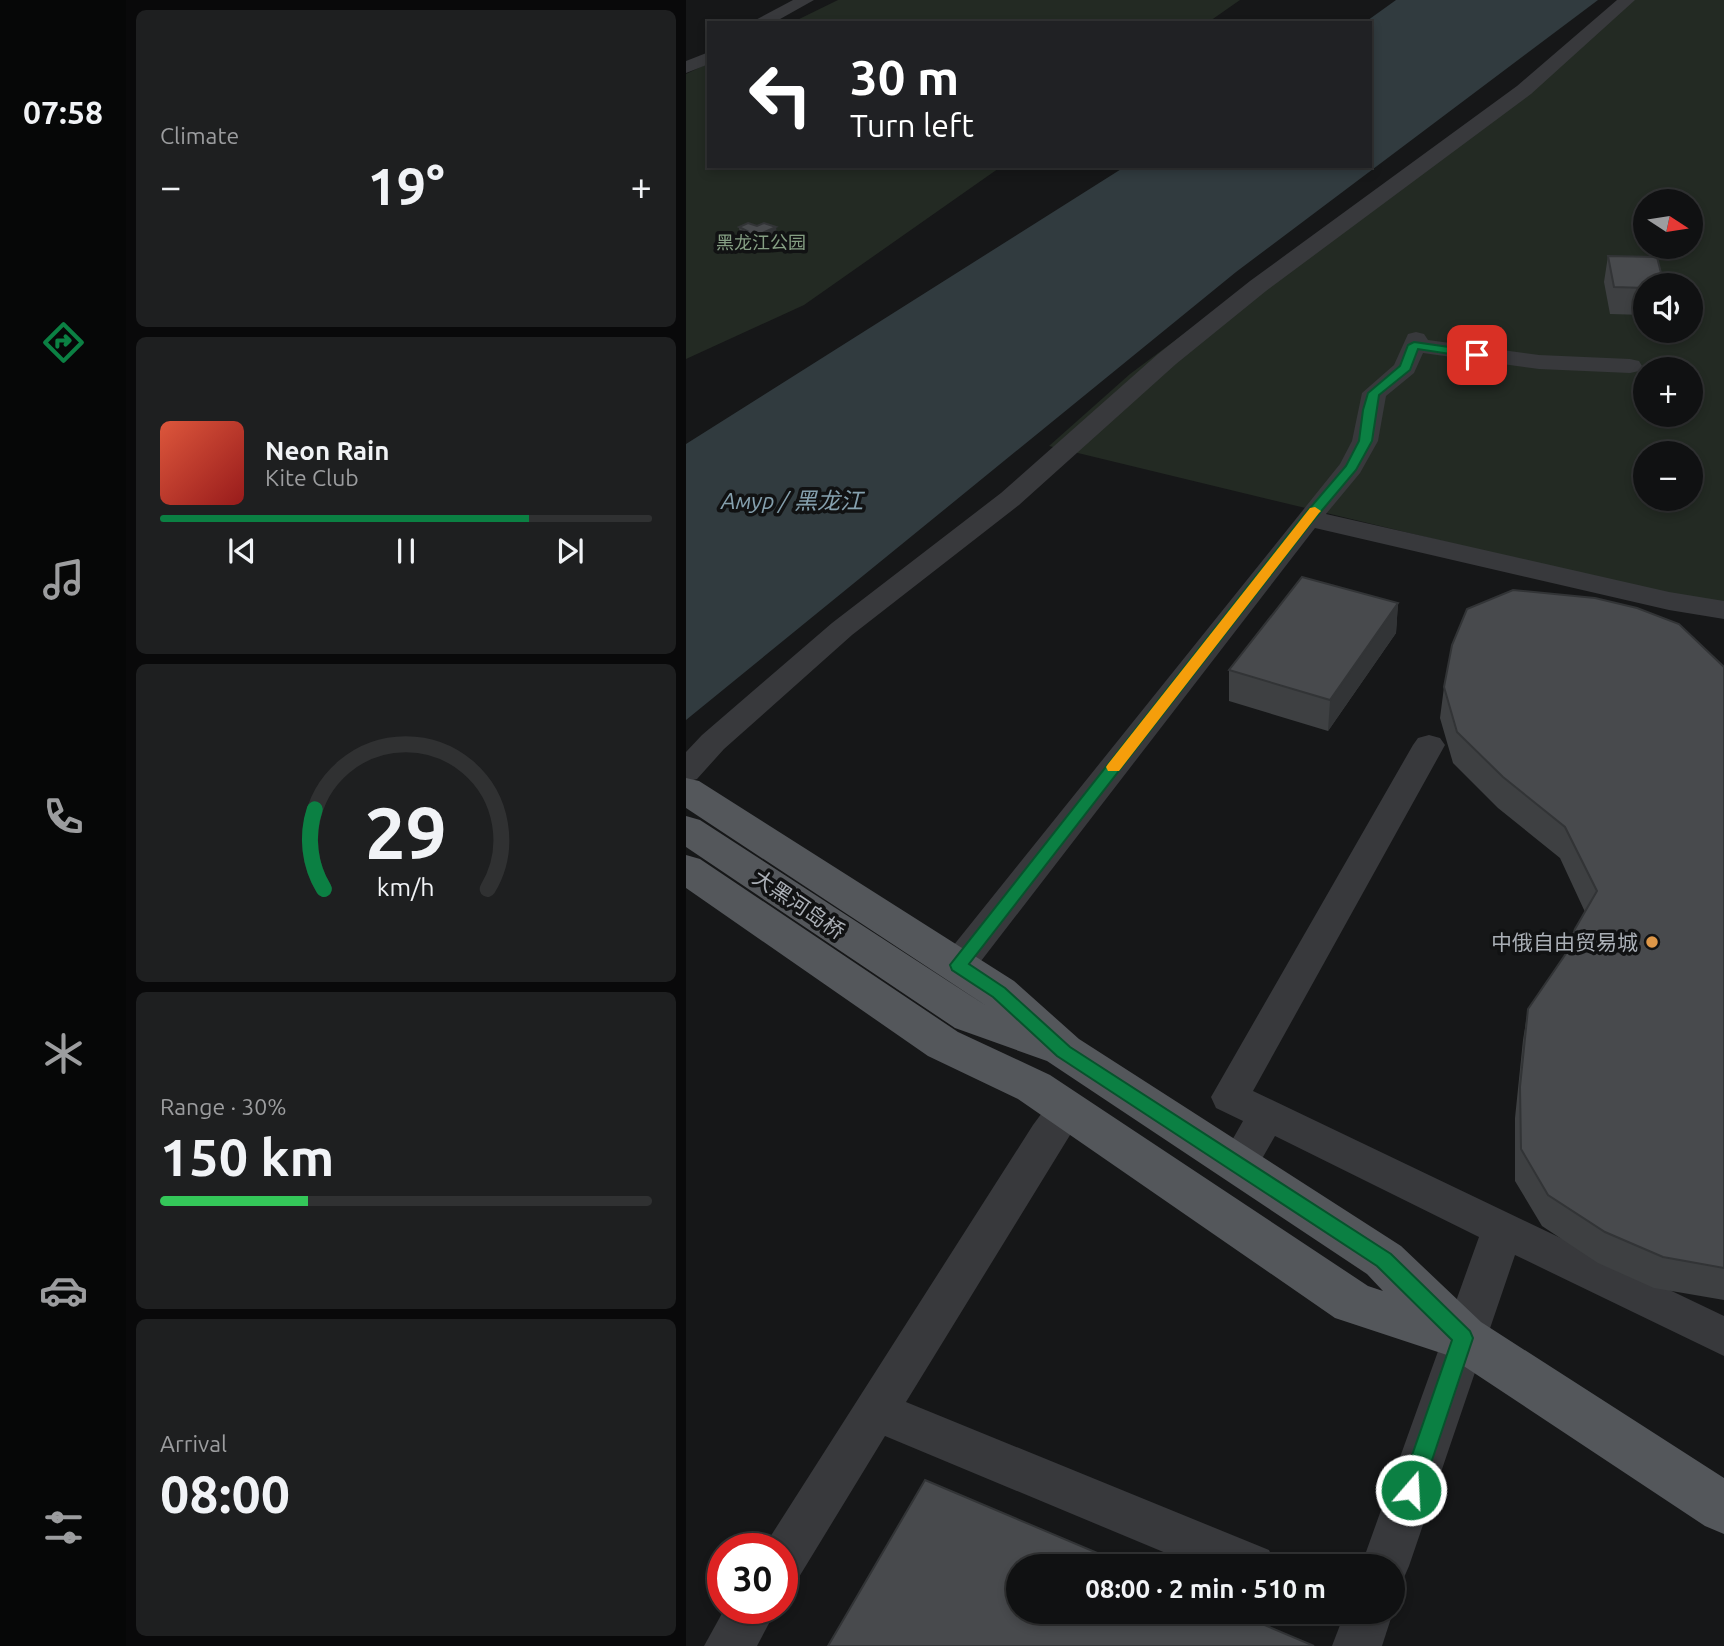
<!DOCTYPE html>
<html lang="en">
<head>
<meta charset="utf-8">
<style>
	:root { --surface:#101112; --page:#1e1f20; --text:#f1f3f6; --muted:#9c9d9f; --line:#303132; --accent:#0b8043 }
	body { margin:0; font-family:Ubuntu,"Noto Sans SC",sans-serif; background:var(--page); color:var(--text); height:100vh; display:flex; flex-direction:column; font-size:26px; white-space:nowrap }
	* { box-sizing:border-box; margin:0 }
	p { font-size:23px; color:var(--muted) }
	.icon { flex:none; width:38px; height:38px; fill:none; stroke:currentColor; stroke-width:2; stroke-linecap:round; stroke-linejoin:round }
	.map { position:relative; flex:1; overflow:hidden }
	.details { display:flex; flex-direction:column; gap:10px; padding:10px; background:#09090a; width:560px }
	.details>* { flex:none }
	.hud { position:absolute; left:21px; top:21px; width:665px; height:147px; border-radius:0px; box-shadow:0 4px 10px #0003,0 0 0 2px var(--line); background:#202124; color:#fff; overflow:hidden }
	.needle { width:46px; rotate:102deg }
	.tools { position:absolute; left:947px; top:189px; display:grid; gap:14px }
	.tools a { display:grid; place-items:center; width:70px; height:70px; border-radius:50%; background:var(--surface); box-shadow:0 4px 10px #0003,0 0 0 2px var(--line); font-size:35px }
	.speed { position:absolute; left:21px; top:1533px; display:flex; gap:14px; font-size:35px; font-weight:700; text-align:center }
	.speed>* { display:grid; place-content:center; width:91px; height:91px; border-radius:50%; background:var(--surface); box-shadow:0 4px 10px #0003,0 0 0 2px var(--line); line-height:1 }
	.speed .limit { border:10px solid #d22; background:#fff; color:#111 }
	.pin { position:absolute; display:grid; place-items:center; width:60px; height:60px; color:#fff; margin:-30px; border-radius:14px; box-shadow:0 4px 10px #0006 }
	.me { position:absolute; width:77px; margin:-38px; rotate:19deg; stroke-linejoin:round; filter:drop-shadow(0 0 5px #0008) }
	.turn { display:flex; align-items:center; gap:24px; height:147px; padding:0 28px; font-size:32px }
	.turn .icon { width:91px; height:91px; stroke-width:2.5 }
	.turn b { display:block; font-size:49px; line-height:60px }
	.big { font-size:52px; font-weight:700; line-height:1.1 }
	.details .widget { flex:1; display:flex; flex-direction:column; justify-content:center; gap:10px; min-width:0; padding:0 24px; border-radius:10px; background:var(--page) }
	.details .dial { align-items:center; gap:0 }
	.dial svg { height:182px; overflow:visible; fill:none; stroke:var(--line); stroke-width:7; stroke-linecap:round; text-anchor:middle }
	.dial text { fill:var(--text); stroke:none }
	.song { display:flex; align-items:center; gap:21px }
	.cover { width:84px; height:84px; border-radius:10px; background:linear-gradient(135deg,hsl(10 70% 55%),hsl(0 70% 35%)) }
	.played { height:7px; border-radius:4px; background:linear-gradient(90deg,var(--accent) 75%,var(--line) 75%) }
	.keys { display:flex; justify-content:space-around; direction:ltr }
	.heat { display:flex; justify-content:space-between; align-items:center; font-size:38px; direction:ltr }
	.charge { height:10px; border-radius:5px; background:linear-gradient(90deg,#34c759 30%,var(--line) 0) }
	.trip { position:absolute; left:320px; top:1554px; width:399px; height:70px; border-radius:35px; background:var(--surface); box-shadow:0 4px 10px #0003,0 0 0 2px var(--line); font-weight:700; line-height:70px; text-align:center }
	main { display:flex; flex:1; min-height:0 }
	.tabs { display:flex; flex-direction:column; width:126px; justify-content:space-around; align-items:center; background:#060707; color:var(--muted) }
	.tabs .icon { width:49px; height:49px }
	.tabs .current { color:var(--accent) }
	.tabs b { font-size:32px; color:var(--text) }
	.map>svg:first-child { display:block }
	.green { fill:#232a23; fill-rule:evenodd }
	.water { fill:#313b3f }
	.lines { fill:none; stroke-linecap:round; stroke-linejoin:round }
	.minor { fill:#38393c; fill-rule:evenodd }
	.major { fill:#54575b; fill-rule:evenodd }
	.wall { fill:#3e4042 }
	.shaded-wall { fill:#323436 }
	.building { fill:#484a4d; stroke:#323436; stroke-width:2 }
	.route { fill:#0b8043; stroke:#07532c; stroke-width:2 }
	.slow { fill:#f59e0b }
	.poi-dot { fill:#de9748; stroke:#111213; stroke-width:2.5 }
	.labels { text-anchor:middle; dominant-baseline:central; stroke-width:7; stroke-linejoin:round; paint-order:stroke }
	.far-park-label { font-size:18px; fill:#859f83; stroke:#111213 }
	.street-label { font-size:21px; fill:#aaafb6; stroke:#111213 }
	.poi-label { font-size:21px; fill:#aaafb6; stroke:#111213; text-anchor:end }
	.water-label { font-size:23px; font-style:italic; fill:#85a0ae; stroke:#111213 }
</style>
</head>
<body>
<main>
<nav class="tabs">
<b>07:58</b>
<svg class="icon current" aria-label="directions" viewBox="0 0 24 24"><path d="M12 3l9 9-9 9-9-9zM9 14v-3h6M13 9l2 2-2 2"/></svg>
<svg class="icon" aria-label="music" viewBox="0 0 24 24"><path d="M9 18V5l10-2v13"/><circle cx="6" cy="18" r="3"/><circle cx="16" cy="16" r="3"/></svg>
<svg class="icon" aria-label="phone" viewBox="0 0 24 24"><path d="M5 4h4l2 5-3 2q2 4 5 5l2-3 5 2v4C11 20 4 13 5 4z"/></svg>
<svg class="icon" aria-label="climate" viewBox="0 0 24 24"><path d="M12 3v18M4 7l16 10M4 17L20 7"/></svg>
<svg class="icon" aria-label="car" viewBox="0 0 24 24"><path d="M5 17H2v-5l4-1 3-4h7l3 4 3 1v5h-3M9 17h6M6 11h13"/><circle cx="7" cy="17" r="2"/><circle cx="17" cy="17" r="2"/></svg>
<svg class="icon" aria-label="filters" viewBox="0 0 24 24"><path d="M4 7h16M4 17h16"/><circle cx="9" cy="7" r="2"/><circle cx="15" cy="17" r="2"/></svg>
</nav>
<section class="details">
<div class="widget"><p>Climate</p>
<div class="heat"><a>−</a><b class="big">19°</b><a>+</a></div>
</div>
<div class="widget">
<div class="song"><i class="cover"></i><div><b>Neon Rain</b><p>Kite Club</p></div></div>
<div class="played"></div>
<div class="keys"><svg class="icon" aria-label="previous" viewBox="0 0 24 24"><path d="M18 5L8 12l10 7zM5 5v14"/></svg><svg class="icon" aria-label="pause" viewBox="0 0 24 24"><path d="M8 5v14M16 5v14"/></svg><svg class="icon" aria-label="next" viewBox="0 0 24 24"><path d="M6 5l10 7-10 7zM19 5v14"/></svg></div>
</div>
<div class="widget dial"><svg viewBox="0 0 100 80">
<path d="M14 69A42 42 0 1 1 86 69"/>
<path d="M14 69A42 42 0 0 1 10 34" stroke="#0b8043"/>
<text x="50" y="56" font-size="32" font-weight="700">29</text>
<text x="50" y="72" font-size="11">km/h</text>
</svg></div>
<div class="widget"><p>Range · 30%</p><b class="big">150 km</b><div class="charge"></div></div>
<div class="widget"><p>Arrival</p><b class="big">08:00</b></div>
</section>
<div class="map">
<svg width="1038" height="1646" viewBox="0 0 1038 1646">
	<rect width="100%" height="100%" fill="#161718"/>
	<g class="green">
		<path d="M 152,0 L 554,0 L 521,23 L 105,23 Z"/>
		<path d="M 934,0 L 1038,0 L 1038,606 L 988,597 L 363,446 L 444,374 L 720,168 L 841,82 ZM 959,201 L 1004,201 L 1004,247 L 959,247 ZM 959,285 L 1004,285 L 1004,331 L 959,331 ZM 959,369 L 1004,369 L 1004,415 L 959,415 ZM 959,453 L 1004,453 L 1004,499 L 959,499 Z"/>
		<path d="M 23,63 L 23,166 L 316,166 L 118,305 L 0,359 L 0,74 Z"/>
	</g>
	<path class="water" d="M 710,0 L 912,0 L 550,272 L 0,720 L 0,444 L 440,166 L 684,166 L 684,23 L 678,23 Z"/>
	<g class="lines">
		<g class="minor">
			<path d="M 107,0 L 128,0 L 87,23 L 64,23 Z"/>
			<path d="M 931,0 L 949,0 L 845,94 L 580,291 L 490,364 L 333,505 L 166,635 L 38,749 L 11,779 L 0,782 L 0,752 L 16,735 L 146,623 L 315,493 L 472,354 L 564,281 L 831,86 Z"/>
			<path d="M 23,52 L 23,64 L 0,73 L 0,61 Z"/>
			<path d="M 730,332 L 738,334 L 742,340 L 853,355 L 944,359 L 953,361 L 956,366 L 953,371 L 944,373 L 853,369 L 737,353 L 728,373 L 700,396 L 692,441 L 674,473 L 640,514 L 983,592 L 1038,601 L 1038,619 L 983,610 L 629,528 L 285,974 L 272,978 L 259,974 L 254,965 L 259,956 L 654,464 L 666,441 L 676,393 L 708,365 L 722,334 Z"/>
			<path d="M 743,735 L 754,738 L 759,745 L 567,1091 L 1038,1316 L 1038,1356 L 829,1255 L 723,1566 L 716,1582 L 707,1586 L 707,1566 L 675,1566 L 793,1237 L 589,1136 L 566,1176 L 552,1181 L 538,1176 L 532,1165 L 557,1121 L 530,1108 L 525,1097 L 727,745 L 732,738 Z"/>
			<path d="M 381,1094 L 395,1098 L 400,1109 L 220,1402 L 583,1550 L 590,1566 L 511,1566 L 199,1436 L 113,1577 L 96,1584 L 96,1549 L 77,1549 L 79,1545 L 347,1125 L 367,1098 Z"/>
			<path d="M 39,1608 L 91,1608 L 71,1646 L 18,1646 Z"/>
			<path d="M 707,1611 L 707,1612 L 696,1646 L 646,1646 L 659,1612 Z"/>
		</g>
		<path class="major" d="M 0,778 L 13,781 L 328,981 L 393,1039 L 715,1246 L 795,1322 L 1038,1478 L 1038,1534 L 1019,1526 L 761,1355 L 649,1318 L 332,1099 L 242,1056 L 0,888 L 0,855 L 14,859 L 272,1032 L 364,1075 L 682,1286 L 697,1291 L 681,1274 L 361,1061 L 269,1028 L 0,847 L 0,816 L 14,820 L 302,1007 L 0,808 Z"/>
	</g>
	<g class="wall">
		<path d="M 53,227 L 91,234 L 66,245 L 55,241 Z"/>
		<path d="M 922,256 L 959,285 L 959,315 L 924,314 L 918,282 Z"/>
		<path d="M 712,603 L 710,633 L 642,731 L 543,701 L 543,670 Z"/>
		<path d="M 1038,667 L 1038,1300 L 968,1288 L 912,1263 L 856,1226 L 829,1181 L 829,1118 L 837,1040 L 842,1009 L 881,952 L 899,912 L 874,858 L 812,808 L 767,763 L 754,718 L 758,687 Z"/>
	</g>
	<g class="shaded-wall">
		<path d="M 90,227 L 91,234 L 66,245 L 65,238 Z"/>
		<path d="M 712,603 L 710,633 L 642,731 L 644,700 Z"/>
	</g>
	<g class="building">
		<path d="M 62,223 L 71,226 L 78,223 L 90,227 L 65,238 L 54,234 L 61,231 L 53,227 Z"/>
		<path d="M 922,256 L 971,257 L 978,285 L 959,285 L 959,288 L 928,287 Z"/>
		<path d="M 616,577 L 712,603 L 644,700 L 543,670 Z"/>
		<path d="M 827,590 L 909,598 L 951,608 L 993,624 L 1038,667 L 1038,1268 L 977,1257 L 919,1232 L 862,1195 L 835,1149 L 834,1087 L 842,1009 L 881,952 L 889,929 L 911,891 L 879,827 L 817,777 L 771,732 L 758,687 L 766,645 L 781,609 Z"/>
		<path d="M 239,1480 L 442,1566 L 332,1566 L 332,1612 L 548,1612 L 628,1646 L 142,1646 Z"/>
	</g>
	<path class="route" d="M 728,342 L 791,351 L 797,355 L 791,358 L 732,349 L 724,370 L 693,395 L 686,441 L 670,470 L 627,521 L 283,964 L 319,988 L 384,1047 L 705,1254 L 784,1331 L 787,1338 L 736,1490 L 733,1497 L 725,1500 L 717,1497 L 714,1490 L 766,1340 L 691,1266 L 371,1056 L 307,997 L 266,970 L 264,965 L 618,515 L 660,466 L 673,441 L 677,410 L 682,393 L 714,366 L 722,345 Z"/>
	<path class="slow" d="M 629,507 L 635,511 L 633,513 L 433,771 L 422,771 L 420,767 L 422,764 L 624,508 Z"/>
	<circle class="poi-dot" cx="966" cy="942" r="7"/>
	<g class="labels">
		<g class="far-park-label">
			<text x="75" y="242">黑龙江公园</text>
		</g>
		<g class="street-label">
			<text transform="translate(113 904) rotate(34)">大黑河岛桥</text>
		</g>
		<g class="poi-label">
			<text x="952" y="942">中俄自由贸易城</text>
		</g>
		<g class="water-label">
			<text x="106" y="500">Амур / 黑龙江</text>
		</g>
	</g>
</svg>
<div class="tools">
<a><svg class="needle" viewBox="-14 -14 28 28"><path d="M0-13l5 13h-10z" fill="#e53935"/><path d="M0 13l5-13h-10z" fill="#9c9d9f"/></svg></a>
<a><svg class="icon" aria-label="sound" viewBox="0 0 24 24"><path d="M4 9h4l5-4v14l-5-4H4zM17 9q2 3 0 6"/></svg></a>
<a>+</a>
<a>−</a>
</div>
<div class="speed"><div class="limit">30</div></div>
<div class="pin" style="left:791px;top:355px;background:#d93025"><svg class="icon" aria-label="arrive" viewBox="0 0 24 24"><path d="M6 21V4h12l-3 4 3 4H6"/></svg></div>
<svg class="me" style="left:725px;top:1490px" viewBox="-20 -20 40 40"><circle r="17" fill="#0b8043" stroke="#fff" stroke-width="3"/><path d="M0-11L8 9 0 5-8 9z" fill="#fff"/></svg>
<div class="trip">08:00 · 2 min · 510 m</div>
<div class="hud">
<div class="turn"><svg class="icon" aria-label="left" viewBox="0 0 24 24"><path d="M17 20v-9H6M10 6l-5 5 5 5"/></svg><div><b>30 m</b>Turn left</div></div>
</div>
</div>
</main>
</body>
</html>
